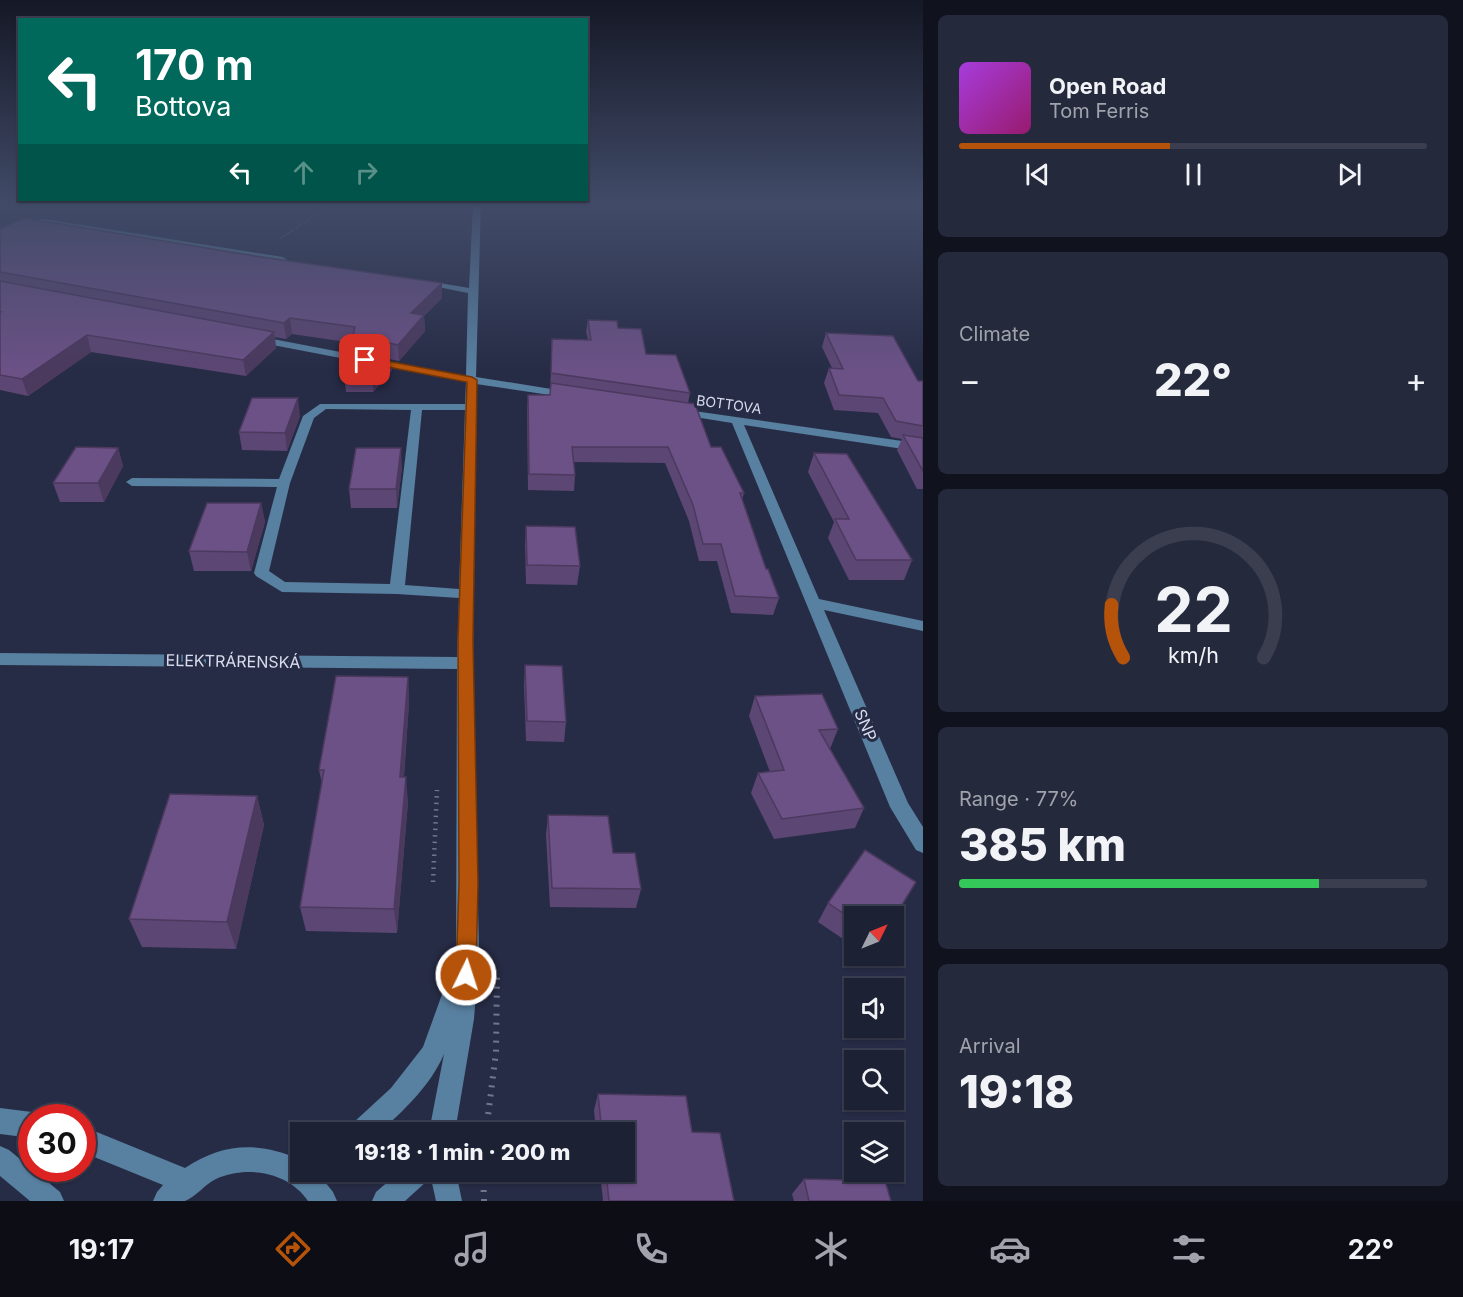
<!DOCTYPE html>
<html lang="en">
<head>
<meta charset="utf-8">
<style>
	:root { --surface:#1d2134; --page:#25293c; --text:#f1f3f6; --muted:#a0a3ac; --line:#3b3e4f; --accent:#b45309 }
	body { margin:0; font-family:Inter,sans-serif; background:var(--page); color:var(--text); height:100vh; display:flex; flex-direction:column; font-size:22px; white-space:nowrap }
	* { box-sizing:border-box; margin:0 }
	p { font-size:20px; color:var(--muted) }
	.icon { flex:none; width:33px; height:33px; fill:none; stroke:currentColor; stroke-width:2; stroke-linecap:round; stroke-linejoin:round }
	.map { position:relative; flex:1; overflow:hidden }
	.side { display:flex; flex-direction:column; gap:15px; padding:15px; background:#10121d; width:540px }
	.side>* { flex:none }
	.top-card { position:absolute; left:18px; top:18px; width:570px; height:183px; border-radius:0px; box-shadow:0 2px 4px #0004,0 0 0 2px var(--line); background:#00695c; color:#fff; overflow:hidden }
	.needle { width:39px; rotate:47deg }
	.tools { position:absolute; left:844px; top:906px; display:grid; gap:12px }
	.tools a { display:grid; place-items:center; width:60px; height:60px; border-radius:0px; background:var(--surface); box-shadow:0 2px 4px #0004,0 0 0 2px var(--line); font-size:30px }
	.speed { position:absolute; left:18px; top:1104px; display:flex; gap:12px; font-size:30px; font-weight:700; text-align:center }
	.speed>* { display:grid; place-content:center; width:78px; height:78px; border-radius:50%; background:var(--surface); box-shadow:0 2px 4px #0004,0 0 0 2px var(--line); line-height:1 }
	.speed .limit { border:9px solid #d22; background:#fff; color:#111 }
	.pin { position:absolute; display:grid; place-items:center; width:51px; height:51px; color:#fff; margin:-26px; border-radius:12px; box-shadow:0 3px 9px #0006 }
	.me { position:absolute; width:66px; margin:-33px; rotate:4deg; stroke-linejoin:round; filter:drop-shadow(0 0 4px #0008) }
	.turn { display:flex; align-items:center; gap:21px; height:126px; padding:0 18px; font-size:27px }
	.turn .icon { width:78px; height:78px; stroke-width:2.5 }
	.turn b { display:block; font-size:42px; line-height:51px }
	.lanes { display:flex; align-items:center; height:57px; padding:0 18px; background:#0003; justify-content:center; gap:30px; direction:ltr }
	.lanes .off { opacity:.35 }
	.big { font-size:45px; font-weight:800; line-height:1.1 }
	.side .card { flex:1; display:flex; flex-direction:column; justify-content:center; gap:9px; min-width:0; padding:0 21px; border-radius:9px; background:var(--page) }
	.side .dial { align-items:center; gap:0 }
	.dial svg { height:156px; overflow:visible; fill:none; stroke:var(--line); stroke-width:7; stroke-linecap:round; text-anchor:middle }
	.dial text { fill:var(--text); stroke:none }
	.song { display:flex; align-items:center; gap:18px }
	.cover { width:72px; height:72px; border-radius:9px; background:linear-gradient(135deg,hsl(280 70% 55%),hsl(320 70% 35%)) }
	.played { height:6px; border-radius:3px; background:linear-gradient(90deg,var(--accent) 45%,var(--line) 45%) }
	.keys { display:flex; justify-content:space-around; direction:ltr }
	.heat { display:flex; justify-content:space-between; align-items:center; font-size:33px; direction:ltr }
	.charge { height:9px; border-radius:4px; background:linear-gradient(90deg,#34c759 77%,var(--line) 0) }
	.trip { position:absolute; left:290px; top:1122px; width:345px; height:60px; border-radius:0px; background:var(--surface); box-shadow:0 2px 4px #0004,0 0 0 2px var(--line); font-weight:800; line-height:60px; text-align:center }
	.tabs { display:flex; height:96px; justify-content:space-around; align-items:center; background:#0c0d15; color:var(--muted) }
	.tabs .icon { width:42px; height:42px }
	.tabs .active { color:var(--accent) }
	.tabs b { font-size:27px; color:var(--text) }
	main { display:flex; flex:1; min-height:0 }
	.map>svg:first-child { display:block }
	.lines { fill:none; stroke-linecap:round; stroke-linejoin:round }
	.path-far2 { stroke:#71768c; stroke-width:2; stroke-dasharray:1 2; stroke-linecap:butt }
	.path-far1 { stroke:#71768c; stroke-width:4.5; stroke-dasharray:1.5 5; stroke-linecap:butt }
	.path { stroke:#71768c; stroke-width:6; stroke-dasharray:2 7; stroke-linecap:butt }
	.minor { fill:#5880a0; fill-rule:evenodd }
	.wall { fill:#5c4673 }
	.shaded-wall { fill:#4b395e }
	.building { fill:#6b5186; stroke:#4b395e; stroke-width:1.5 }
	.route { fill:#b45309; stroke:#753606; stroke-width:1.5 }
	.labels { text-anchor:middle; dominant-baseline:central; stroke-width:6; stroke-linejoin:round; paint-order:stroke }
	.far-street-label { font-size:14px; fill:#d8ddee; stroke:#272c46 }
	.street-label { font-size:16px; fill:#d8ddee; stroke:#272c46 }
</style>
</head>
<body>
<main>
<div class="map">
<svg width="923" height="1201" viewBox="0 0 923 1201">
	<rect width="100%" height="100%" fill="#272c46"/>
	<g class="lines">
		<path class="path-far2" d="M 281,238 L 321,212 L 329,203"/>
		<path class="path-far1" d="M 433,882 L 437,790"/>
		<g class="path">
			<path d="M 486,1132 L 496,1052 L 497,971"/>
			<path d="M 483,1172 L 484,1201"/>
		</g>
		<g class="minor">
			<path d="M 473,203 L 481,203 L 476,377 L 570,392 L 575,395 L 570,398 L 476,384 L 473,663 L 479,952 L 474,1019 L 455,1132 L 429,1132 L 444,1054 C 431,1085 404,1110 380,1132 L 350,1132 L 353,1123 L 391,1088 L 423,1047 L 449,975 L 452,967 L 456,966 L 457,669 L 0,665 L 0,653 L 457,657 L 459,598 L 397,594 L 282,592 L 256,576 L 254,573 L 277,487 L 132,486 L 126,482 L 132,478 L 279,479 L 303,416 L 320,404 L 465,404 L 466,382 L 257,342 L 252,339 L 257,336 L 466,376 L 468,293 L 418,283 L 422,280 L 469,288 ZM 326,409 L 411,410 L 390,584 L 285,582 L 269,571 L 290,483 L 314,418 ZM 422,410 L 465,410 L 459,589 L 405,585 Z"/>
			<path d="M 44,219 L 283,257 L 287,260 L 283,263 L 44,223 L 22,226 L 0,235 L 0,230 L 17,222 Z"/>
			<path d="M 680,409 L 923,444 L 923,452 L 744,425 L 819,599 L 923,621 L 923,631 L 824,610 L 908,803 L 923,827 L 923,853 L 916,850 L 890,807 L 732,423 L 676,414 L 674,412 Z"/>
			<path d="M 0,1108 L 32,1112 L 41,1116 L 32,1118 L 32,1138 L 0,1134 Z"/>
			<path d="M 82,1126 L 185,1168 C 224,1142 258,1142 300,1159 L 300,1172 L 317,1172 L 333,1192 L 337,1201 L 308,1201 C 289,1172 247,1165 216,1179 C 205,1184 196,1197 185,1201 C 177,1201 162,1201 153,1201 L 157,1192 L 163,1185 L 82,1152 Z"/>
			<path d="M 0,1146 L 9,1150 L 60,1192 L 64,1201 L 30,1201 L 0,1176 Z"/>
			<path d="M 399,1172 L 456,1172 L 462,1201 L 436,1201 L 430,1174 L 427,1181 L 405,1201 L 372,1201 L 376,1192 Z"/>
		</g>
	</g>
	<g class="wall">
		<path d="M 0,229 L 442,298 L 424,316 L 425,331 L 399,361 L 354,352 L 353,343 L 292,334 L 286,339 L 275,337 L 276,348 L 246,376 L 91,352 L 28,396 L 0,390 Z"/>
		<path d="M 588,320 L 618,328 L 690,393 L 688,403 L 711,447 L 744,493 L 742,500 L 766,569 L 779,598 L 773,615 L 731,613 L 717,561 L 699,561 L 689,521 L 665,463 L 574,462 L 575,475 L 574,491 L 528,490 L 527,410 L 528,395 L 550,395 L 552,339 L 588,340 L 586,332 Z"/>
		<path d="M 826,333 L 918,381 L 923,381 L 923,489 L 917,489 L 897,450 L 902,439 L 891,437 L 878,413 L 834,410 L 824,383 L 829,368 L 832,368 L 822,347 Z"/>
		<path d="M 391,362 L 392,370 L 373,392 L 346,392 L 345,383 Z"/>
		<path d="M 300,416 L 287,451 L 242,450 L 239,432 Z"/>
		<path d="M 118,448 L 123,466 L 104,502 L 60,502 L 53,483 Z"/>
		<path d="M 814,453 L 912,560 L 904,580 L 849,580 L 828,538 L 834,522 L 808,472 Z"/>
		<path d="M 402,467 L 397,508 L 351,508 L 349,489 Z"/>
		<path d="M 261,503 L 265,522 L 251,571 L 194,571 L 189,551 Z"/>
		<path d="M 526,526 L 580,566 L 577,585 L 526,584 L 525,545 Z"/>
		<path d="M 525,665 L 566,722 L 564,742 L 526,741 L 524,685 Z"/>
		<path d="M 408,677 L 409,703 L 404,777 L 408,802 L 397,933 L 306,931 L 300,907 L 322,784 L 319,770 Z"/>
		<path d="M 755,696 L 838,729 L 830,749 L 864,808 L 855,828 L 774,839 L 751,793 L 758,773 L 770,772 L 749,716 Z"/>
		<path d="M 257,796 L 264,825 L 236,949 L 142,947 L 129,919 Z"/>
		<path d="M 548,815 L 613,853 L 641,889 L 636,908 L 550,907 L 546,835 Z"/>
		<path d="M 828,903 L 855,916 L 855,947 L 818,922 Z"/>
		<path d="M 598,1094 L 692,1132 L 734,1201 L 603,1201 L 600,1172 L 624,1172 L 624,1132 L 596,1132 L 594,1110 Z"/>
		<path d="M 804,1179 L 891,1201 L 794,1201 L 792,1194 Z"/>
	</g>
	<g class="shaded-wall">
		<path d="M 442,283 L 442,298 L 424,316 L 425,331 L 399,361 L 398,345 L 411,313 Z"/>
		<path d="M 290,318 L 292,334 L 286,339 L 284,323 Z"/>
		<path d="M 274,332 L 276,348 L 246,376 L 243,360 Z"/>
		<path d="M 87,335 L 91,352 L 28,396 L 22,379 Z"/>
		<path d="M 391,362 L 392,370 L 373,392 L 373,384 Z"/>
		<path d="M 298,398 L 300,416 L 287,451 L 285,433 Z"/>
		<path d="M 118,448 L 123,466 L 104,502 L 98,483 Z"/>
		<path d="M 401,448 L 402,467 L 397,508 L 396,489 Z"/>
		<path d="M 261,503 L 265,522 L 251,571 L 247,552 Z"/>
		<path d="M 408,677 L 409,703 L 402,802 L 400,777 Z"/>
		<path d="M 406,777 L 408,802 L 397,933 L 394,909 Z"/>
		<path d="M 257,796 L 264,825 L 236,949 L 227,922 Z"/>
	</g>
	<g class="building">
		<path d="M 24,218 L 255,256 L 442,283 L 411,313 L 424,315 L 398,345 L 353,336 L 355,327 L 290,318 L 284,323 L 0,272 L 0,229 Z"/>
		<path d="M 0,281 L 274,332 L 243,360 L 87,335 L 22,379 L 0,375 L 0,313 L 1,312 L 0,312 Z"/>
		<path d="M 588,320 L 617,321 L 618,328 L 641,329 L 646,354 L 676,355 L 690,393 L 551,373 L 552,339 L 591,340 Z"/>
		<path d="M 826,333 L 893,336 L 918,381 L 923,381 L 923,426 L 896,421 L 883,398 L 839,395 L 829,368 L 843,369 Z"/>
		<path d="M 351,354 L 391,362 L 373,384 L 345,383 Z"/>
		<path d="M 551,383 L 695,404 L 711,447 L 721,447 L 744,493 L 740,493 L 766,569 L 768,569 L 779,598 L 735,596 L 721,544 L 703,544 L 693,505 L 668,447 L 572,447 L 575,475 L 529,474 L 528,395 L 550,395 Z"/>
		<path d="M 252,398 L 298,398 L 285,433 L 239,432 Z"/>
		<path d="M 903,435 L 923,438 L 923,471 Z"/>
		<path d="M 76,447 L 118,448 L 98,483 L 53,483 Z"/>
		<path d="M 356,448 L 401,448 L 396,489 L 349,489 Z"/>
		<path d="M 814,453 L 847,454 L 912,560 L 856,560 L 835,519 L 849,519 Z"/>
		<path d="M 207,503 L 261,503 L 247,552 L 189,551 Z"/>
		<path d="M 526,526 L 575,527 L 580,566 L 527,565 Z"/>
		<path d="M 525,665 L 562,666 L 566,722 L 527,721 Z"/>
		<path d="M 336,676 L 408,677 L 400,777 L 406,777 L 394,909 L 300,907 L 324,770 L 319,770 Z"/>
		<path d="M 822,694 L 838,729 L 819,730 L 864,808 L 782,819 L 758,773 L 784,770 L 755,696 Z"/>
		<path d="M 170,794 L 257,796 L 227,922 L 129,919 Z"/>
		<path d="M 548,815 L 608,816 L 613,853 L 635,853 L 641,889 L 552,888 Z"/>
		<path d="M 865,850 L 916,882 L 894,918 L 894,916 L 855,916 L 855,921 L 828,903 Z"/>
		<path d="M 598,1094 L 686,1096 L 692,1132 L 720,1133 L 734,1201 L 609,1201 L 606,1172 L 624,1172 L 624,1132 L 602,1132 Z"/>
		<path d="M 804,1179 L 885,1181 L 891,1201 L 809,1201 Z"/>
	</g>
	<linearGradient id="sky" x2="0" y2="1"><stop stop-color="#151826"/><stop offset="0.55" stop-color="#414b68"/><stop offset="1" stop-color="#414b68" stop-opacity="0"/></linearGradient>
	<rect width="923" height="371" fill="url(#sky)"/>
	<path class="route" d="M 365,357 L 472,377 L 477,380 L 473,640 L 478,883 L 476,975 L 473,982 L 466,984 L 459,982 L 456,975 L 459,883 L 458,640 L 467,382 L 362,362 L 361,360 Z"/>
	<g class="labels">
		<g class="far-street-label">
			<text transform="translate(729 404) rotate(8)">BOTTOVA</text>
		</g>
		<g class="street-label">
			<text transform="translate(233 661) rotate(1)">ELEKTRÁRENSKÁ</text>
			<text transform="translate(866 725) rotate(67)">SNP</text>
		</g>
	</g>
</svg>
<div class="tools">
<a><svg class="needle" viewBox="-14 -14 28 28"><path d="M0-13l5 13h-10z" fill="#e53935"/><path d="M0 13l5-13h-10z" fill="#a0a3ac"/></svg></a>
<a><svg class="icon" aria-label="sound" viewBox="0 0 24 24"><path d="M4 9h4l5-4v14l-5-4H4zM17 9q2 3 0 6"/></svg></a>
<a><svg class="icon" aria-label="search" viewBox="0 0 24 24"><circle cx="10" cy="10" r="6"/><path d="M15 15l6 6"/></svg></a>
<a><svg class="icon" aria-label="layers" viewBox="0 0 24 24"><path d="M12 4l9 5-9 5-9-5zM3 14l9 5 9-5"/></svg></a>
</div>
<div class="speed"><div class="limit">30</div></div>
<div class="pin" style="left:365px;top:360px;background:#d93025"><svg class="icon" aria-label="arrive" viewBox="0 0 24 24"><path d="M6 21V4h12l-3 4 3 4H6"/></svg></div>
<svg class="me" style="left:466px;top:975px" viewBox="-20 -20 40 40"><circle r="17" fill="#b45309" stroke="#fff" stroke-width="3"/><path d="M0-11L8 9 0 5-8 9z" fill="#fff"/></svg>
<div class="trip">19:18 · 1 min · 200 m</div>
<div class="top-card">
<div class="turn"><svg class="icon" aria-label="left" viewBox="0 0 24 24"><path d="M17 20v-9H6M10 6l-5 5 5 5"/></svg><div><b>170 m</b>Bottova</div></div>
<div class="lanes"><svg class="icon" aria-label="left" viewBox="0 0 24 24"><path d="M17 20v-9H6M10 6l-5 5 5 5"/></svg><svg class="icon off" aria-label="ahead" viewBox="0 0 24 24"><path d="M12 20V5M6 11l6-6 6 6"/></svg><svg class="icon off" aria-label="right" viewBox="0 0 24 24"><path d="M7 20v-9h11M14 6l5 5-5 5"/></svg></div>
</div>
</div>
<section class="side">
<div class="card">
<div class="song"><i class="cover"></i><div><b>Open Road</b><p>Tom Ferris</p></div></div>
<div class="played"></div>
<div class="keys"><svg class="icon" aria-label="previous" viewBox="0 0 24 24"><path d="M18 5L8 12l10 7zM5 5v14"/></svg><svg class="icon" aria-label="pause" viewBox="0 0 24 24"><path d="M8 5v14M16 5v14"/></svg><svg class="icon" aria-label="next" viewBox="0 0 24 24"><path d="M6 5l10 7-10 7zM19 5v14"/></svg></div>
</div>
<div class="card"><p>Climate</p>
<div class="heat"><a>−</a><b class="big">22°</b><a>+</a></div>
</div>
<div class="card dial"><svg viewBox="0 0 100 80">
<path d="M14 69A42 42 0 1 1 86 69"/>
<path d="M14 69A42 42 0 0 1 8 42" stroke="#b45309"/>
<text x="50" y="56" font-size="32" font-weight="700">22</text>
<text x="50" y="72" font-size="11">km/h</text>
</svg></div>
<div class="card"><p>Range · 77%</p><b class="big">385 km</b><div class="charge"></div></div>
<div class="card"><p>Arrival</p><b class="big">19:18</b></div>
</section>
</main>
<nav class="tabs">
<b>19:17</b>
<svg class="icon active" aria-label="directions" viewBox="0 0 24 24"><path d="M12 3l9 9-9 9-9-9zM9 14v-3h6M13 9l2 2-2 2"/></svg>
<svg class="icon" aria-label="music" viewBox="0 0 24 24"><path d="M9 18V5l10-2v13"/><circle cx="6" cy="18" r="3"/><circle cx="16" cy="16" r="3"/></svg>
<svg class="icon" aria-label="phone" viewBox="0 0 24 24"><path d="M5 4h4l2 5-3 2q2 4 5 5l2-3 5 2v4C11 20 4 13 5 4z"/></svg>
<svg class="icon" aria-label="climate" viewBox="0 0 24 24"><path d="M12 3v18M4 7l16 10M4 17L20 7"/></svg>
<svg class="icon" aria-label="car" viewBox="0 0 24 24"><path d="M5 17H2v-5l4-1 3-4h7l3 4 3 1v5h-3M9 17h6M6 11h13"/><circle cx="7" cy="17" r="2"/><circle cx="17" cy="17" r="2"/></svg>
<svg class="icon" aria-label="filters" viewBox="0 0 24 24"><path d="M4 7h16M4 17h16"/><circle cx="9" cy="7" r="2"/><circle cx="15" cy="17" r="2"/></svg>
<b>22°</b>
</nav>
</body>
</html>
